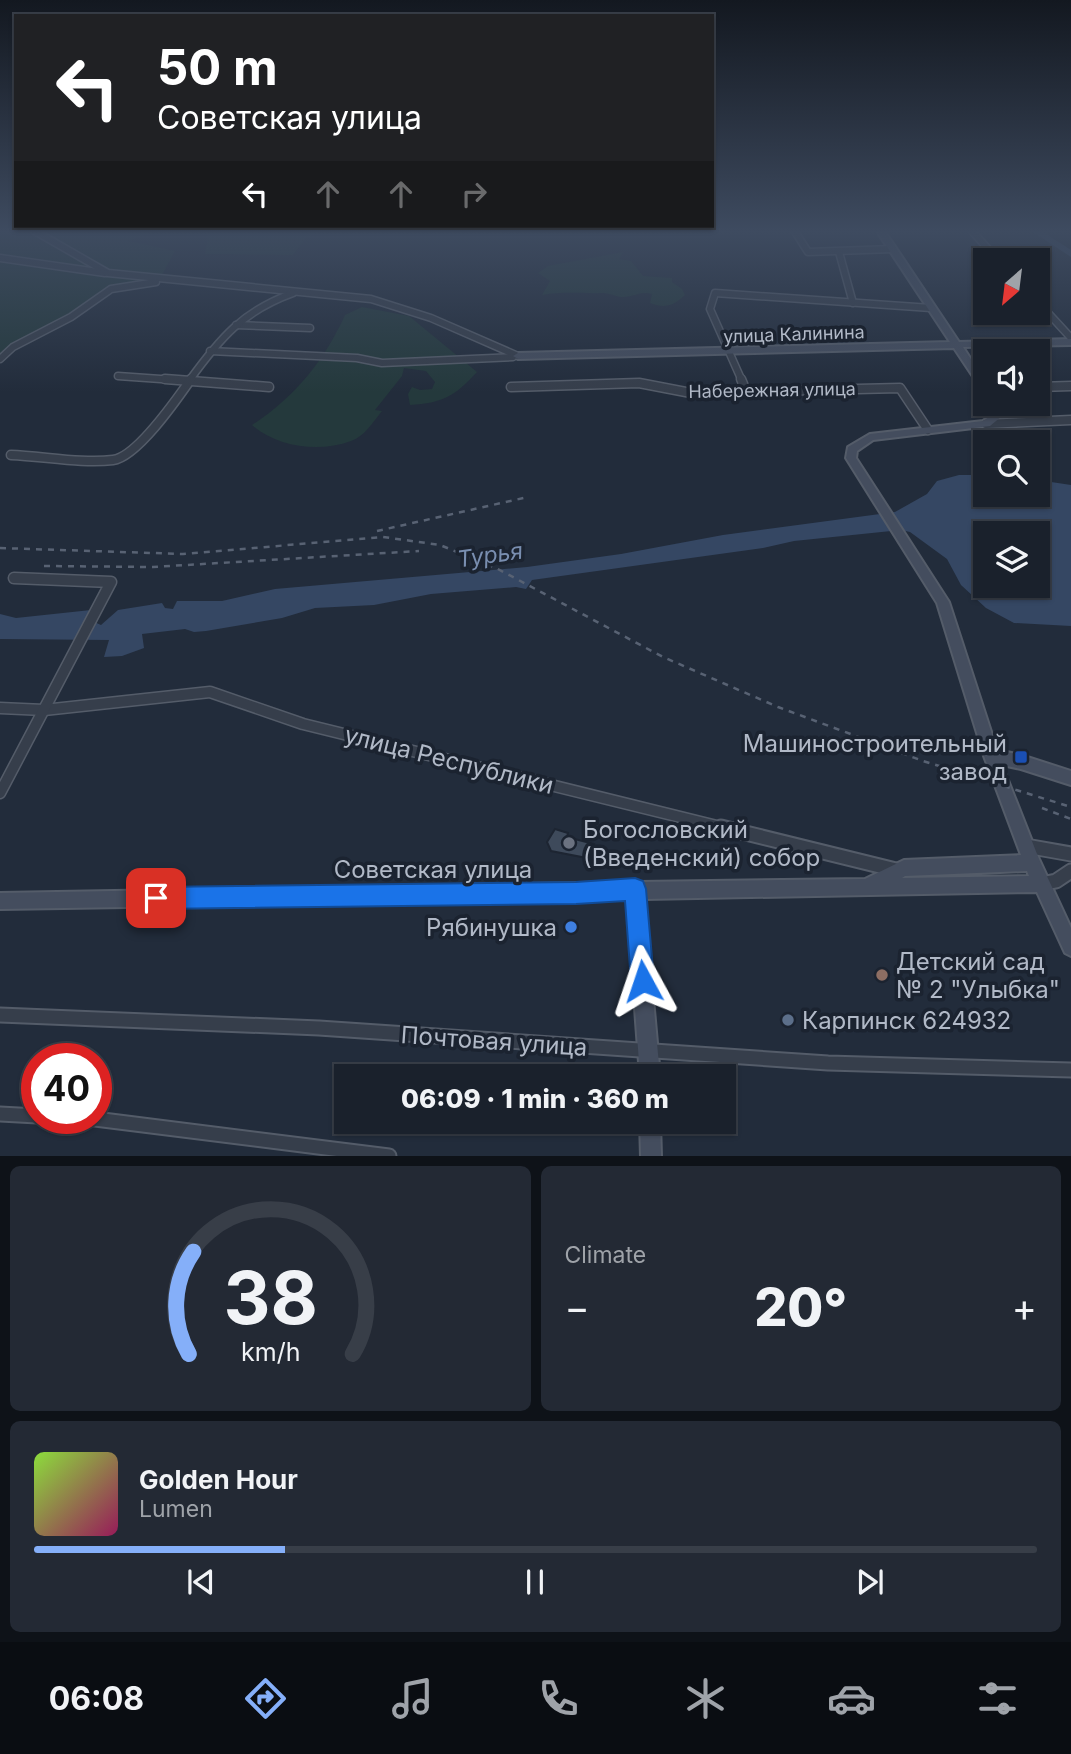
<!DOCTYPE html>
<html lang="en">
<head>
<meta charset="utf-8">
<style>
	:root { --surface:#1a212c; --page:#232934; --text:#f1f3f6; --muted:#9fa3a9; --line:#383e48; --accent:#85aff9 }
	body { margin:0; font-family:Inter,sans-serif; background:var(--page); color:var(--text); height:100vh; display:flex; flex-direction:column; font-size:26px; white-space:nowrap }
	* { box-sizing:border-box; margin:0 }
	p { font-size:23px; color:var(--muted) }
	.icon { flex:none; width:38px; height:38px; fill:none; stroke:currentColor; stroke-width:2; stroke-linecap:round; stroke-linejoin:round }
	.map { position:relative; height:1156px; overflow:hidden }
	.drawer { display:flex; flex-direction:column; gap:10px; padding:10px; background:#0e1218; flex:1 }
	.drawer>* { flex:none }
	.hud { position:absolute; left:14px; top:14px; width:700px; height:214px; border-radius:0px; box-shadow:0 2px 5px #0004,0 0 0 2px var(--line); background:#202124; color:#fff; overflow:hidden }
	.needle { width:46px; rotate:208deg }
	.fabs { position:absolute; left:973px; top:248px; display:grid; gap:14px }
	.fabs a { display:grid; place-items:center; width:77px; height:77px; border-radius:0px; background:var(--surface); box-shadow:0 2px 5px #0004,0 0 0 2px var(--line); font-size:35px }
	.speed { position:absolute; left:21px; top:1043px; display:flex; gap:14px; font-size:35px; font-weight:700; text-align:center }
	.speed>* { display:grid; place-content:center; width:91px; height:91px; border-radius:50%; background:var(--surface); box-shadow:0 2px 5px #0004,0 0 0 2px var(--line); line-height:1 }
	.speed .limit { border:10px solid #d22; background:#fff; color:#111 }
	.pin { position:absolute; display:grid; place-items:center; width:60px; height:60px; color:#fff; margin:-30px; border-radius:14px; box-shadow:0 4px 10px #0006 }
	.me { position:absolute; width:77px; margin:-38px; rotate:355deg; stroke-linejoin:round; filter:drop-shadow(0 0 5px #0008) }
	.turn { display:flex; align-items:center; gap:24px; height:147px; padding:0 28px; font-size:32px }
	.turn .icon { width:91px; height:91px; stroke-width:2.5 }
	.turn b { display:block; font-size:49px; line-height:60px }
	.lanes { display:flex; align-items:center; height:66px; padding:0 28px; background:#0003; justify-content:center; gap:35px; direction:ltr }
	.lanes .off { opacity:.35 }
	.big { font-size:52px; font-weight:800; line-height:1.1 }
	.drawer .widget { flex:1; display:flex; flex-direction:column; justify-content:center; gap:10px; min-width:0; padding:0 24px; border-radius:10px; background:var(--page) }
	.drawer .dial { align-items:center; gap:0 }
	.dial svg { height:182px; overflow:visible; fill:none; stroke:var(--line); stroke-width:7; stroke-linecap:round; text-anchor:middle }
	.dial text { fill:var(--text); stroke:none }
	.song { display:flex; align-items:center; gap:21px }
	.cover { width:84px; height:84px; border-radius:10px; background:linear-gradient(135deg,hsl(90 70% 55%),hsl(330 70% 35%)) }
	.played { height:7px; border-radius:4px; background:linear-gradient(90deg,var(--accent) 25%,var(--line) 25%) }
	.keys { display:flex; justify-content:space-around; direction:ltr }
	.heat { display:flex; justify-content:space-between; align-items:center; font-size:38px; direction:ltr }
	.drawer .tiles { flex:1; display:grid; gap:10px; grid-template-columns:1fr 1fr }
	.widget:last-child { grid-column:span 2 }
	.trip { position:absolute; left:334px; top:1064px; width:402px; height:70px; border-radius:0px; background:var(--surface); box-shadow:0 2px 5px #0004,0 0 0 2px var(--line); font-weight:800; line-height:70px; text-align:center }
	.dock { display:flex; height:112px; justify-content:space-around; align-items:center; background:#0a0d12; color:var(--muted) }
	.dock .icon { width:49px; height:49px }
	.dock .on { color:var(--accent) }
	.dock b { font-size:32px; color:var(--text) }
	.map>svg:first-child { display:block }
	.green { fill:#24393c }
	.water { fill:#354763; fill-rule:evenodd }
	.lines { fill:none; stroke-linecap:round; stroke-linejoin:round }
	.river { fill:#354763; fill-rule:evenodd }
	.building { fill:#3e4a5b; stroke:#1d2532; stroke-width:2 }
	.street-far3-casing { stroke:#545c69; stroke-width:9 }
	.street-far2-casing { stroke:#545c69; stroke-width:11 }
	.street-far1-casing { stroke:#545c69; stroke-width:13 }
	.street-casing { stroke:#545c69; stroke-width:17 }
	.secondary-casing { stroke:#545c69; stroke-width:4 }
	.street-far3 { stroke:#363e4b; stroke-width:6 }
	.street-far2 { stroke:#363e4b; stroke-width:8 }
	.street-far1 { stroke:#363e4b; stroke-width:10 }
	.street { stroke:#363e4b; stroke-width:13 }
	.secondary { fill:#444d5e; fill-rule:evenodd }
	.rail { stroke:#586273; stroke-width:2.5; stroke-dasharray:6 6; stroke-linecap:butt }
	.route { fill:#1a73e8; stroke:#114b97; stroke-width:2 }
	.transit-dot { fill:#1a4fb4; stroke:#1b2330; stroke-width:2.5 }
	.worship-dot { fill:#6b7280; stroke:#1b2330; stroke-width:2.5 }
	.shop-dot { fill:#3f7fe0; stroke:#1b2330; stroke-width:2.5 }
	.education-dot { fill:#8d6e63; stroke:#1b2330; stroke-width:2.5 }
	.service-dot { fill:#5c6f8a; stroke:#1b2330; stroke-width:2.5 }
	.labels { text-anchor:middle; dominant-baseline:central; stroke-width:7; stroke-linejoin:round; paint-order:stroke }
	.far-street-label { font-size:18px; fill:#b1b9c7; stroke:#1b2330 }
	.water-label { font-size:23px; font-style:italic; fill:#798eb0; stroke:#1b2330 }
	.near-poi-label { font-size:24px; fill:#b1b9c7; stroke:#1b2330; text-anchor:start }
	.near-street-label { font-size:24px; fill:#b1b9c7; stroke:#1b2330 }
</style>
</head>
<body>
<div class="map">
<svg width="1071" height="1156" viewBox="0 0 1071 1156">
	<rect width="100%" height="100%" fill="#222c3b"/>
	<g class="green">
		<path d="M 0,230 L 157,230 L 129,241 L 175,251 L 162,275 L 102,291 L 71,314 L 11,346 L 0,356 Z"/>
		<path d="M 209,230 L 320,230 L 304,240 L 293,255 L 205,254 Z"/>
		<path d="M 623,252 L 619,259 L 631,261 L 643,276 L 672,278 L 672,282 L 682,289 L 685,295 C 673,306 665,309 650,303 L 652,294 C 641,291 636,296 625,297 C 618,298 610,293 603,293 C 580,294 567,291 542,295 L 550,281 L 538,273 L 548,266 Z"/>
		<path d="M 362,307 L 409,316 L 477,372 C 455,396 443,403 410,405 L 408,394 L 412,387 L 420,390 L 432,389 L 435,382 L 426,371 L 404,368 L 402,376 L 375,410 L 382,411 C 374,421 364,437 351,441 C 319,453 277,447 252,425 C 295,397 324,361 345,315 Z"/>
	</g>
	<path class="water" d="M 959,475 L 985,475 L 985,495 L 1038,495 L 1038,480 L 1071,485 L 1071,626 L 1014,623 L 986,608 L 961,585 L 947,559 L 910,532 L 901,530 L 794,541 L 763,548 L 532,580 L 526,589 L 516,587 L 431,594 L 374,605 L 315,608 L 282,618 L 206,631 L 194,632 L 185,629 L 142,634 L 144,648 L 122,656 L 104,657 L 109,640 L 0,639 L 0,614 L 16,618 L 91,610 L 87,619 L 101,625 L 118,610 L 162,603 L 165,608 L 173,609 L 177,601 L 222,601 L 275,589 L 527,567 L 621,554 L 723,535 L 895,512 L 927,494 L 937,481 ZM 985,534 L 1038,534 L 1038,586 L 985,586 Z"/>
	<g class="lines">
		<path class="river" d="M 1030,230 L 1040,230 L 1071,250 L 1071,257 Z"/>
	</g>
	<path class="building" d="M 555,829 L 568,833 L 567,837 L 594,844 L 593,847 L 599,848 L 597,856 L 593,855 L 592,859 L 551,851 L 547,842 Z"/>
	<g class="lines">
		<defs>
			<g id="street-far3">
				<path d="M 33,230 L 108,273 L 371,299 L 431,318 L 518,356"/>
				<path d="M 794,230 L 808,252 L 893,249"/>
				<path d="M 971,230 L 999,261"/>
				<path d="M 839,252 L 853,303"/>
				<path d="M 0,258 L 105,273"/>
				<path d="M 1038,302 L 1071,338"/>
				<path d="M 236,325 L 310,328"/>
				<path d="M 210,351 L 357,358 L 382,363 L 513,357"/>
				<path d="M 0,359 L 13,347 L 71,317 L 111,289 L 156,282"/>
				<path d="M 118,376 L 189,381"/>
				<path d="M 189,381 C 220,338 243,311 293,293"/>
				<path d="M 742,381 L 710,309 L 715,293 L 931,308"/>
			</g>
			<g id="street-far2">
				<path d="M 165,379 L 269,387"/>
				<path d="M 741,379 L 746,391"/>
				<path d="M 511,387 L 639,383 L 691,393 L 900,388 L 928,430"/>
				<path d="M 1038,387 L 1071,386"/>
				<path d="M 986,424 L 1071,420"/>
				<path d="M 11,455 C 42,456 83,464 113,460 C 137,457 177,399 191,379"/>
			</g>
			<g id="street-far1">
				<path d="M 0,708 L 44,710 L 210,692 L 303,724 L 729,829"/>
				<path d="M 0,793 L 111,582 L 14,578"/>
			</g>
			<g id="street">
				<path d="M 721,827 L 896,870"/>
				<path d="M 1026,846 L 1071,854"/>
				<path d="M 1041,884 L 1056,881 L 1071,871"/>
				<path d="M 0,1015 L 319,1028 L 828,1063 L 1071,1070"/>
				<path d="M 0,1114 L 37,1116"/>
				<path d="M 87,1118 L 389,1156"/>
			</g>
			<g id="secondary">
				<path d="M 876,230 L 884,230 L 959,342 L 1071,339 L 1071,345 L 963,347 L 985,381 L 985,391 L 982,390 L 954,348 L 518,359 L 513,356 L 518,353 L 950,342 Z"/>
				<path d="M 991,404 L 1001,404 L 1002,416 L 990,426 L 873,440 L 857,451 L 856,458 L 949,602 L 997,750 L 1021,755 L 1071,771 L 1071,785 L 1021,769 L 1002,765 L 1039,859 L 1071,928 L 1071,956 L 1065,953 L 1037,892 L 644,899 L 660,1076 L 640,1076 L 627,899 L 0,909 L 0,893 L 631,882 L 635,881 L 639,882 L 865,879 L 904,860 L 1021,855 L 984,756 L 937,603 L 846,458 L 848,447 L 870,434 L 983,421 L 992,415 ZM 1027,871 L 1029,876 L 902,878 L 905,876 Z"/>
				<path d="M 640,1122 L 660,1122 L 661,1156 L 641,1156 Z"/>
			</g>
		</defs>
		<use href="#street-far3" class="street-far3-casing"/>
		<use href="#street-far2" class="street-far2-casing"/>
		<use href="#street-far1" class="street-far1-casing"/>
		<use href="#street" class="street-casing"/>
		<use href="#secondary" class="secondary-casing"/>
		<use href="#street-far3" class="street-far3"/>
		<use href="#street-far2" class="street-far2"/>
		<use href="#street-far1" class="street-far1"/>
		<use href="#street" class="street"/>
		<use href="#secondary" class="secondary"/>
		<g class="rail">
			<path d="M 377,531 L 528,497"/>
			<path d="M 0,548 L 183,554 L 383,537 L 440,545 L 496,568 L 663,657 L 778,707 L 923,761 L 1071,807"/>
			<path d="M 44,566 L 153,567 L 419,551"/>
			<path d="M 1042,808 L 1071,819"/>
		</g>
	</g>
	<linearGradient id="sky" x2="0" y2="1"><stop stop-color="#131820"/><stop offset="0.59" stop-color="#3e4b60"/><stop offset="1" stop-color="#3e4b60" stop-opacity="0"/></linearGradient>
	<rect width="1071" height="392" fill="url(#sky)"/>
	<path class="route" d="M 635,878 L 643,881 L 646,889 L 654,981 L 651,989 L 643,992 L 634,989 L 631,981 L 625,901 L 576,904 L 156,909 L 148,905 L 145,898 L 148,890 L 156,887 L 576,882 Z"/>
	<rect class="transit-dot" x="1014" y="750" width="14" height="14" rx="3.5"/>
	<circle class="worship-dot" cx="569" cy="843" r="7"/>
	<circle class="shop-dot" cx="571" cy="927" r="7"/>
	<circle class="education-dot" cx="882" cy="975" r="7"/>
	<circle class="service-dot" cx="788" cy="1020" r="7"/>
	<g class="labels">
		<g class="far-street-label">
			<text transform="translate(794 334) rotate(-2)">улица Калинина</text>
			<text transform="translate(772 390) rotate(-1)">Набережная улица</text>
		</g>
		<g class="water-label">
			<text transform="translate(490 555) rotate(-8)">Турья</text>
		</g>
		<g class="near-poi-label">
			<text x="1007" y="743" text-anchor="end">Машиностроительный<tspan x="1007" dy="28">завод</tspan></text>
			<text x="583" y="829">Богословский<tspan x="583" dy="28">(Введенский) собор</tspan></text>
			<text x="557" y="927" text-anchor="end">Рябинушка</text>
			<text x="896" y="961">Детский сад<tspan x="896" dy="28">№ 2 "Улыбка"</tspan></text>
			<text x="802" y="1020">Карпинск 624932</text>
		</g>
		<g class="near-street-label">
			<text transform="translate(449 760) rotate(14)">улица Республики</text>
			<text x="433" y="869">Советская улица</text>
			<text transform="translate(494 1041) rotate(4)">Почтовая улица</text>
		</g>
	</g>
</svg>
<div class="fabs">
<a><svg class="needle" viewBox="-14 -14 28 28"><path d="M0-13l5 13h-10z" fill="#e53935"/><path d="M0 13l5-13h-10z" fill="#9fa3a9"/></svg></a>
<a><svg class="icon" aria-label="sound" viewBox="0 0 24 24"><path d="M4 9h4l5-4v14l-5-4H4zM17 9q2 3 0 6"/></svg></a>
<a><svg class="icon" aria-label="search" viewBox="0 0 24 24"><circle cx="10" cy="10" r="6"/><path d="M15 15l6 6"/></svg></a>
<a><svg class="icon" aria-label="layers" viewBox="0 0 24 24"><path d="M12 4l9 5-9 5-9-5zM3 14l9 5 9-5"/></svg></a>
</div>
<div class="speed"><div class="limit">40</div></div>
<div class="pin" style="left:156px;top:898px;background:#d93025"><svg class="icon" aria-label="arrive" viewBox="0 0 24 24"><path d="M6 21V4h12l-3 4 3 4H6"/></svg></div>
<svg class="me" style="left:643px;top:981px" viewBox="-20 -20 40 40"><path d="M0-17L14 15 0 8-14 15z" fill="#1a73e8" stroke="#fff" stroke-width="4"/></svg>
<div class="trip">06:09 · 1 min · 360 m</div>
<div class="hud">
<div class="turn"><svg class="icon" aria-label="left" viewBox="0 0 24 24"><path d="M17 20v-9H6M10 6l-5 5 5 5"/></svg><div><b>50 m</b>Советская улица</div></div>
<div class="lanes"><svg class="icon" aria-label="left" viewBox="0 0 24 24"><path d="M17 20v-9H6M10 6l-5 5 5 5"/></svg><svg class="icon off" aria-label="ahead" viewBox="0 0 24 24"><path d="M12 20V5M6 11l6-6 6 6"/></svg><svg class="icon off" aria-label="ahead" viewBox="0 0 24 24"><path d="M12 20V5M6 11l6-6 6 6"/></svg><svg class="icon off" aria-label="right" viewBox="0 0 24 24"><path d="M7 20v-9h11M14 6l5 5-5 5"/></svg></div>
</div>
</div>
<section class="drawer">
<div class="tiles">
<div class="widget dial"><svg viewBox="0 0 100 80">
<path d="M14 69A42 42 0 1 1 86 69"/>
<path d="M14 69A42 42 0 0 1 16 24" stroke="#85aff9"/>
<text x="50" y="56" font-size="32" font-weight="700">38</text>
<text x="50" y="72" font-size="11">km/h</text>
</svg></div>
<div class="widget"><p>Climate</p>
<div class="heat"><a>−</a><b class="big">20°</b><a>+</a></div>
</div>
<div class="widget">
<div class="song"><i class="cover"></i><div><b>Golden Hour</b><p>Lumen</p></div></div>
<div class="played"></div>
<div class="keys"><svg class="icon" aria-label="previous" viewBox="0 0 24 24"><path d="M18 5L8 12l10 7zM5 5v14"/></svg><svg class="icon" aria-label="pause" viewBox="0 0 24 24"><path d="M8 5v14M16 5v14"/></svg><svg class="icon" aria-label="next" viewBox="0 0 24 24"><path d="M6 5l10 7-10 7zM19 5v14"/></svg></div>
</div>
</div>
</section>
<nav class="dock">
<b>06:08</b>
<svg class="icon on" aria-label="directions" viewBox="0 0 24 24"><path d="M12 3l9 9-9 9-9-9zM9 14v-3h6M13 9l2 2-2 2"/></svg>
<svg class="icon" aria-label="music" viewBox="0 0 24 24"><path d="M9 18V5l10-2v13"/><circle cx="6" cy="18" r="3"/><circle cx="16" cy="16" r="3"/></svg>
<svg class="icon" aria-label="phone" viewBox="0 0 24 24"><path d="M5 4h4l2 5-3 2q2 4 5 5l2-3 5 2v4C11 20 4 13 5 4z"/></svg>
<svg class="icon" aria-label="climate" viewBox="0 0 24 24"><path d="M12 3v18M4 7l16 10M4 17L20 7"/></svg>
<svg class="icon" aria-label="car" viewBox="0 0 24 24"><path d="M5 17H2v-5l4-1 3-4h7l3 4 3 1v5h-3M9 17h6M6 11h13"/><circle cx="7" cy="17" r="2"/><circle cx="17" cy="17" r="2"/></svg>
<svg class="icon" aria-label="filters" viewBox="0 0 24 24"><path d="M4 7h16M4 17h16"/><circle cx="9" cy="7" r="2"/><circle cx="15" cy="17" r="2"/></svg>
</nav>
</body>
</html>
